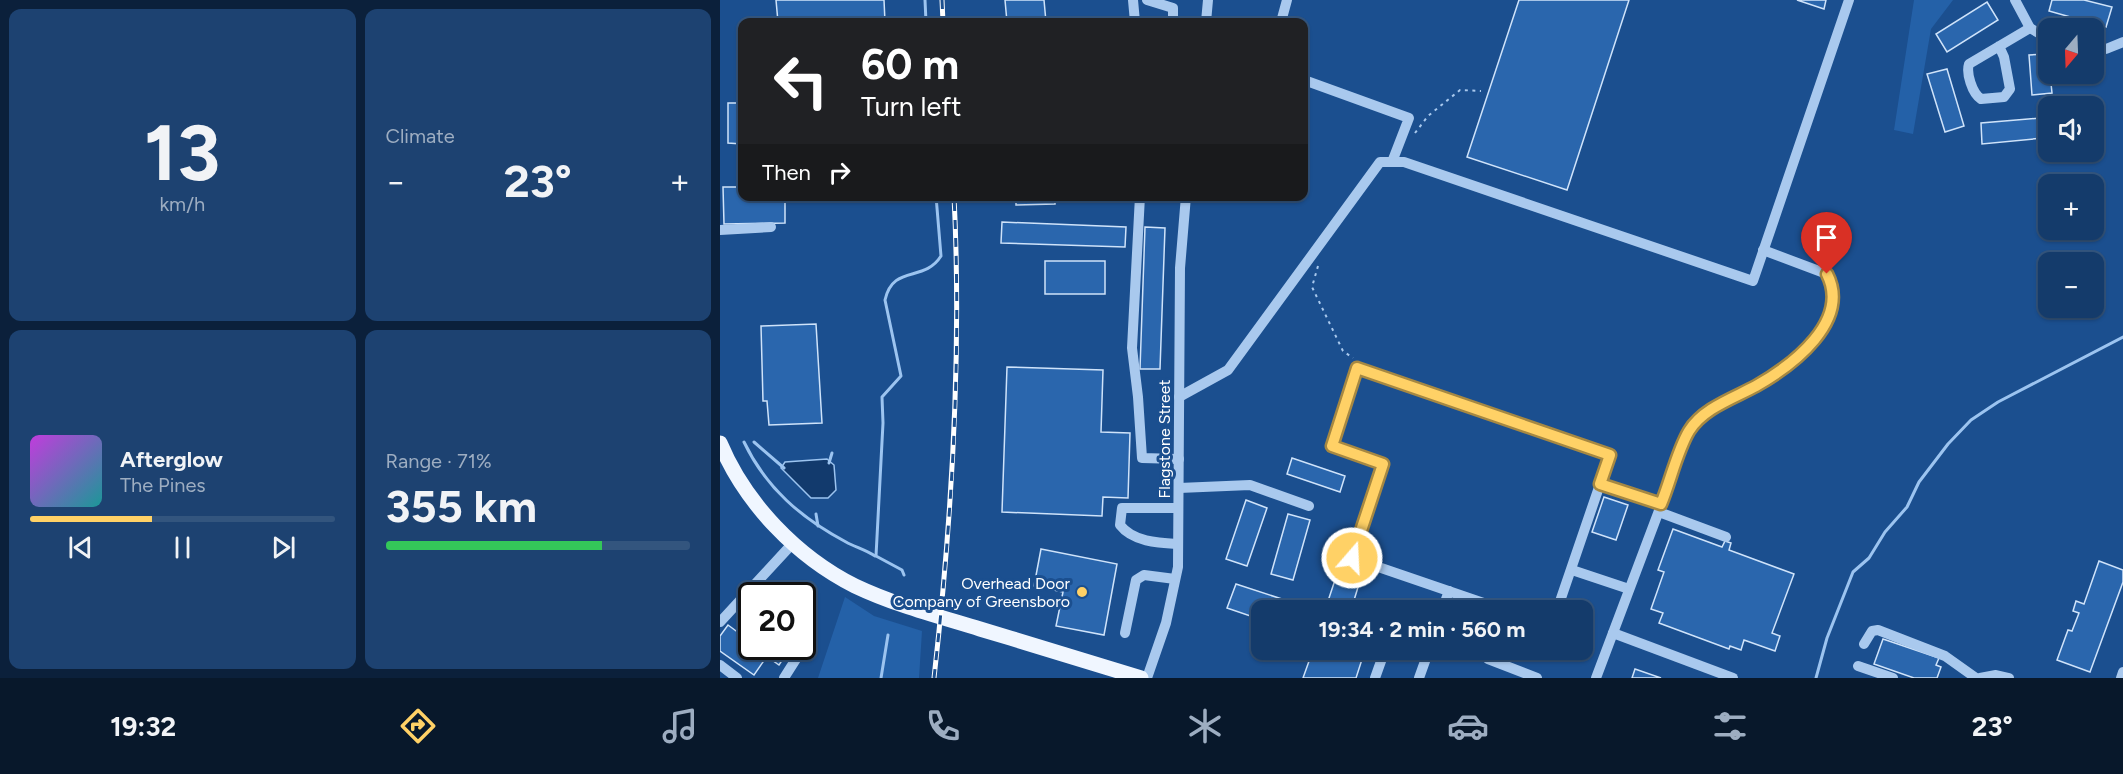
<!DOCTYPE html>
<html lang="en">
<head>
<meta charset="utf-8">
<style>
	:root { --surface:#143b6b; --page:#1d4271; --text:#f1f3f6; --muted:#9dadc1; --line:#33557e; --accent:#ffd166 }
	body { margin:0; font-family:Figtree,sans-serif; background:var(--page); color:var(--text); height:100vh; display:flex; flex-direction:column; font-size:22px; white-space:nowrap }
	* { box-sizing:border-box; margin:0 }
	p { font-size:20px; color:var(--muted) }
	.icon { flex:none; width:33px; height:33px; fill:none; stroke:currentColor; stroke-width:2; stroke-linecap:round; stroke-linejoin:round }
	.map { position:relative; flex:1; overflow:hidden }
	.side { display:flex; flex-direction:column; gap:9px; padding:9px; background:#0b203b; width:720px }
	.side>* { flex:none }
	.hud { position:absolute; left:18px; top:18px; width:570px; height:183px; border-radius:12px; box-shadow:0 2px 4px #0004,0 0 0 2px var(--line); background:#202124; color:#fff; overflow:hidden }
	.needle { width:39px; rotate:199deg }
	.tools { position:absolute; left:1318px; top:18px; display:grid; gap:12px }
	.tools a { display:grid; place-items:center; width:66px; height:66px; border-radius:12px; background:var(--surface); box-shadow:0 2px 4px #0004,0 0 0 2px var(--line); font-size:30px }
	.speed { position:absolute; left:18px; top:582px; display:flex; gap:12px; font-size:30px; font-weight:700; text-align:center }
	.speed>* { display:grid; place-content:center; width:78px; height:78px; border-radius:50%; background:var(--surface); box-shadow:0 2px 4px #0004,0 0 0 2px var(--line); line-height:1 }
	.speed .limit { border:3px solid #111; border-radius:9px; background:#fff; color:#111 }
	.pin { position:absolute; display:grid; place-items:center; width:51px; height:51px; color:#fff; margin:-62px -26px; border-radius:50% 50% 50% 0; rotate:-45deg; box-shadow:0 0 6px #0007 }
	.pin .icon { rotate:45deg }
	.me { position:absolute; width:66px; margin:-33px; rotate:19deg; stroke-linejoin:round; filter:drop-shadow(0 0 4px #0008) }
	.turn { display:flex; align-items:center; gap:21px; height:126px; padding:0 24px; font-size:27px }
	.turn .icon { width:78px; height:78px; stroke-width:2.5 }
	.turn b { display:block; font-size:42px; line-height:51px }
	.then { display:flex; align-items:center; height:57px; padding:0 24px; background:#0003; gap:12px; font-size:22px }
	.big { font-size:45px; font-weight:700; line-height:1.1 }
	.side .card { flex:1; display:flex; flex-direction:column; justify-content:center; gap:9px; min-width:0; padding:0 21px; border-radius:12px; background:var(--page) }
	.side .dial { align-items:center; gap:0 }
	.dial b { font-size:78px; line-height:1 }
	.song { display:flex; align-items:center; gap:18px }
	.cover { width:72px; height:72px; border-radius:9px; background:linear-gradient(135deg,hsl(290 70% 55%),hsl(180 70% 35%)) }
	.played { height:6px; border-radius:3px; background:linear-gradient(90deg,var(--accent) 40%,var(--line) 40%) }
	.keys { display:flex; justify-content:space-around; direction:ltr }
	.heat { display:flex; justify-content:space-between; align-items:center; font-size:33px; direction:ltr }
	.charge { height:9px; border-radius:4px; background:linear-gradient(90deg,#34c759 71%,var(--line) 0) }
	.side .tiles { flex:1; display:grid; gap:9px; grid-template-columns:repeat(2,1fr) }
	.trip { position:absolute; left:531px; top:600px; width:342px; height:60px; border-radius:12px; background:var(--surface); box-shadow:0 2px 4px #0004,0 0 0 2px var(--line); font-weight:700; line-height:60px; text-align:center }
	.dock { display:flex; height:96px; justify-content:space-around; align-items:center; background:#08182b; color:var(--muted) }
	.dock .icon { width:42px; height:42px }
	.dock .active { color:var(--accent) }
	.dock b { font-size:27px; color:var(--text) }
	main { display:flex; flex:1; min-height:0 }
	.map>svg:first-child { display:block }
	.green { fill:#2461a8 }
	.water { fill:#123a6d; stroke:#9cc4f0; stroke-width:1.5 }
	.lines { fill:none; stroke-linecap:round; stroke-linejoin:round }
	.stream { stroke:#9cc4f0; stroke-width:3 }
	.building { fill:#2a66ad; stroke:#cfe3fa; stroke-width:1.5 }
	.path { stroke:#a9c9ee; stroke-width:2; stroke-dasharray:3 4.5; stroke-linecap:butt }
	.minor { stroke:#a9c9ee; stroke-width:10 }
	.major { stroke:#f0f6ff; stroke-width:15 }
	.rail-casing { stroke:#fff; stroke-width:5 }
	.rail { stroke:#1b4f8f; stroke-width:3; stroke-dasharray:9; stroke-linecap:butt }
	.route-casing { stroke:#a68842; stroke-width:15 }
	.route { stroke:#ffd166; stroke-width:10 }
	.poi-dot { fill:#ffd166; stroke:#1b4f8f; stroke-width:2 }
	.labels { text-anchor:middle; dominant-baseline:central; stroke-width:6; stroke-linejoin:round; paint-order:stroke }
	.street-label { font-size:16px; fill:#fff; stroke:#1b4f8f }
	.poi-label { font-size:16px; fill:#fff; stroke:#1b4f8f; text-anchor:end }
</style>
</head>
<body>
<main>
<section class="side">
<div class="tiles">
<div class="card dial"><b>13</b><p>km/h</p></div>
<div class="card"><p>Climate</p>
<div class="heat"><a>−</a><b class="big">23°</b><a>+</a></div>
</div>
<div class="card">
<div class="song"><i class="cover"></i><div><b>Afterglow</b><p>The Pines</p></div></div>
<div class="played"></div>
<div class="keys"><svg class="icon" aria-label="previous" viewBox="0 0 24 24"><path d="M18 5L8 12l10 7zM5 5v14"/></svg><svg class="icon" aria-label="pause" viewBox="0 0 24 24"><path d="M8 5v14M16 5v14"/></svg><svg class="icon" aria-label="next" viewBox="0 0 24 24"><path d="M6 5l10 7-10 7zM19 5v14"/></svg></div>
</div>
<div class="card"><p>Range · 71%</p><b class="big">355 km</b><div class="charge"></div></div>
</div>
</section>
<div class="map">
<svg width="1403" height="678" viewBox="0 0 1403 678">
	<rect width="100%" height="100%" fill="#1b4f8f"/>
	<g class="green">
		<path d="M 1194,0 L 1233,0 L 1211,29 L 1193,134 L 1174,130 Z"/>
		<path d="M 125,597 L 154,616 L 202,631 L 199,678 L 98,678 Z"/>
	</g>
	<path class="water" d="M 107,459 L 114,465 L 116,490 L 108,498 L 91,498 L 61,468 L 65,462 Z"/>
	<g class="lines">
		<g class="stream">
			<path d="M 205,0 L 206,22"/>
			<path d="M 24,442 C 46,488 81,518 126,542 C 135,547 146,550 155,556"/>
			<path d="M 34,442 L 64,468"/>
			<path d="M 109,463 L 112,453"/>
			<path d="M 96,514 L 98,526"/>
			<path d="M 184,575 L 182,570 L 156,556 L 163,423 L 162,397 L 181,376 L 165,300 C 173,264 204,283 221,256 L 216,196"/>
			<path d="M 161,678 L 168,635"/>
			<path d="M 1096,678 L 1107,638 L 1133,572 L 1149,558 L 1165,532 L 1187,507 L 1199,482 L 1228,444 L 1251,420 L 1278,402 L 1403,337"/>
		</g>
	</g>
	<g class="building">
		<path d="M 56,0 L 164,0 L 165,22 L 58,22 Z"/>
		<path d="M 285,0 L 324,0 L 326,22 L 287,22 Z"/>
		<path d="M 799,0 L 909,0 L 847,190 L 747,157 Z"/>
		<path d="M 1077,0 L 1106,0 L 1104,9 Z"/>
		<path d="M 1332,0 L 1364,0 L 1392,7 L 1386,27 L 1329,11 Z"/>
		<path d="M 1267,2 L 1278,20 L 1227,52 L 1216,34 Z"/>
		<path d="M 1328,54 L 1332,93 L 1312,95 L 1309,55 Z"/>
		<path d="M 1227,69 L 1244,126 L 1225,132 L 1207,74 Z"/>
		<path d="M 8,103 L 22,103 L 22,144 L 8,143 Z"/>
		<path d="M 1321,118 L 1323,138 L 1262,144 L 1261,123 Z"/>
		<path d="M 3,187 L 22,187 L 22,196 L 65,196 L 65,223 L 4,224 Z"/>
		<path d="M 296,196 L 335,196 L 335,204 L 296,205 Z"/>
		<path d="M 350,196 L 389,196 L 390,200 L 351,202 Z"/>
		<path d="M 282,222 L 406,227 L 405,247 L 281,243 Z"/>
		<path d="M 425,227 L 445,228 L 440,369 L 420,369 Z"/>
		<rect x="325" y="261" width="60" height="33"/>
		<path d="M 96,324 L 102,423 L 49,425 L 47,401 L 43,401 L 41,326 Z"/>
		<path d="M 287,367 L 383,370 L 381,432 L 410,433 L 408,498 L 383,497 L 382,516 L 282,512 Z"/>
		<path d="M 572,458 L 625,476 L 620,492 L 567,474 Z"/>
		<path d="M 884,497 L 908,505 L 896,540 L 872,532 Z"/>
		<path d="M 526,500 L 547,508 L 527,566 L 506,559 Z"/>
		<path d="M 568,514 L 590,520 L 573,580 L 551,574 Z"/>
		<path d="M 953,529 L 1002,547 L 1005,541 L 1011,543 L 1009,550 L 1074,574 L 1052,633 L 1060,636 L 1055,651 L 1024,640 L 1021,650 L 1010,646 L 1009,649 L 939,623 L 943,613 L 931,609 L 944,572 L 938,570 Z"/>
		<path d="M 321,549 L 397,564 L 384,635 L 336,626 L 343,592 L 314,586 Z"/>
		<path d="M 1379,561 L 1403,570 L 1403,582 L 1370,672 L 1337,660 L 1348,630 L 1352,631 L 1359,613 L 1353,611 L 1356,601 L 1364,604 Z"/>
		<path d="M 616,577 L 639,584 L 631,610 L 605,610 Z"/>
		<path d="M 516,584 L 562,599 L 558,610 L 542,610 L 542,620 L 507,608 Z"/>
		<path d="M 8,625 L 27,639 L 32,633 L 32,646 L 54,646 L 34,675 L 0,651 L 0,636 Z"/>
		<path d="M 1163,639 L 1219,658 L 1216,665 L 1221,667 L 1217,678 L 1194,678 L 1154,664 Z"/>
		<path d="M 60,648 L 67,653 L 59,665 L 52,660 Z"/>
		<path d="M 593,650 L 645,650 L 636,678 L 583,678 Z"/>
		<path d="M 818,650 L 845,650 L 842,658 Z"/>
		<path d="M 915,669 L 941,678 L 912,678 Z"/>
	</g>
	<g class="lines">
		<g class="path">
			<path d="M 695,133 L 708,116 L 740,90 L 761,91"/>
			<path d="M 598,266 L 592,287 L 623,351 L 633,358"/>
		</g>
		<g class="minor">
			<path d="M 413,0 L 415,22"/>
			<path d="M 427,0 L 453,8 L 453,22"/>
			<path d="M 1295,0 L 1310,28 L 1329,39"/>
			<path d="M 486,22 L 488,0"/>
			<path d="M 561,22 L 567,0"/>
			<path d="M 1279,46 L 1284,57 L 1290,89 L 1284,97 L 1261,99 C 1252,93 1246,73 1249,64 L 1310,28"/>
			<path d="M 1374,49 L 1386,49 L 1403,42"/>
			<path d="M 584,80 L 689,118 L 672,162"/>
			<path d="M 420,196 L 412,348 L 418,397 L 422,458 L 459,459"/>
			<path d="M 0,230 L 51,227"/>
			<path d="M 459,397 L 508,370 L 660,162 L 684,162 L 1033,281 L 1129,0"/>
			<path d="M 880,484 L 941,504"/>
			<path d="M 459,488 L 530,485 L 589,506"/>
			<path d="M 939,512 L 1006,537"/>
			<path d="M 458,544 C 439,543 413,542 400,525 L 402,508 L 458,508"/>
			<path d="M 852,570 L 909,589"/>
			<path d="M 722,610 L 729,591"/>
			<path d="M 784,610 L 632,558 L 663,464 L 612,446 L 637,368 L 890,455 L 837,610"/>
			<path d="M 0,622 L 73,543"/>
			<path d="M 405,633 L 416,580 L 424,575 L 455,579"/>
			<path d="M 893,633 L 1013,678"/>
			<path d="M 1144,644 L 1152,631 L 1158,630 L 1225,656 L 1256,678"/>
			<path d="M 771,650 L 768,659 L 817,678"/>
			<path d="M 0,665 L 17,678"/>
			<path d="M 1138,666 L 1173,678"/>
			<path d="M 64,678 L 83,648 L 82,641"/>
			<path d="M 427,678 L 446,623 L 458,567 L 460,268 L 466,196"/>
			<path d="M 655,678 L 665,650"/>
			<path d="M 699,678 L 709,650"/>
			<path d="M 876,678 L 969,431 C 979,422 989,410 1001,403 C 1013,396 1027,392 1038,385 C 1074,362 1131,322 1107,274 L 1043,250"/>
			<path d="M 1260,678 L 1276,675 L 1289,678"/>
			<path d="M 1401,678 L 1403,672"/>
		</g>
		<path class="major" d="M 0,443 C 25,503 77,557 135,586 C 175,605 218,616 260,629 C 314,645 368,662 421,678"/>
		<defs>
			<g id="rail">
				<path d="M 222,0 L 223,22"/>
				<path d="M 214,678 C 232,518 242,358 234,196"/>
			</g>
		</defs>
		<use href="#rail" class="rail-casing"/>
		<use href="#rail" class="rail"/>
	</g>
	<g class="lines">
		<defs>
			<path id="route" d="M 632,558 L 663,464 L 612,446 L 637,368 L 890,455 L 880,484 L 941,504 C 950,483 957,451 969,431 C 983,408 1014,398 1036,386 C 1073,365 1131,321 1107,274"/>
		</defs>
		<use href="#route" class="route-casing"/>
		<use href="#route" class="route"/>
	</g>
	<circle class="poi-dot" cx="362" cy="592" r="6"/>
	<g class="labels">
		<g class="street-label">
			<text transform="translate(444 439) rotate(-90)">Flagstone Street</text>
		</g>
		<g class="poi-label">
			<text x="350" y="583">Overhead Door<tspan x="350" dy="18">Company of Greensboro</tspan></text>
		</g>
	</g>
</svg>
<div class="tools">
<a><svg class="needle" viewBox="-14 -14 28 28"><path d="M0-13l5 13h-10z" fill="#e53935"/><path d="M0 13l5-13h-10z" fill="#9dadc1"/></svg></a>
<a><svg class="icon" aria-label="sound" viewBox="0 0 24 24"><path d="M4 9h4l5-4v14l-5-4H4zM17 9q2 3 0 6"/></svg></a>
<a>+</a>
<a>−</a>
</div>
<div class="speed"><div class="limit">20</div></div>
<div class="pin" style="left:1107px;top:274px;background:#d93025"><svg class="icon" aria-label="arrive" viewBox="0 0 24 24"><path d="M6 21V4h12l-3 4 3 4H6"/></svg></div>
<svg class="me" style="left:632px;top:558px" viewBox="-20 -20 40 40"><circle r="17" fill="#ffd166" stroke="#fff" stroke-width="3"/><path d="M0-11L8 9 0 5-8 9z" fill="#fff"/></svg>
<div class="trip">19:34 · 2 min · 560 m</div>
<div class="hud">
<div class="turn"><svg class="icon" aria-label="left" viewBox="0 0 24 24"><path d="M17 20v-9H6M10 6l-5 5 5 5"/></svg><div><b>60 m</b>Turn left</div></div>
<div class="then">Then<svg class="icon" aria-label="right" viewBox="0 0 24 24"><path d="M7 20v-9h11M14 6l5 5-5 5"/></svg></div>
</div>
</div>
</main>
<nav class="dock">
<b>19:32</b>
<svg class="icon active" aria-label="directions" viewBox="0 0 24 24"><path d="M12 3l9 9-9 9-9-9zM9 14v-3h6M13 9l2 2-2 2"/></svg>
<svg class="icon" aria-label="music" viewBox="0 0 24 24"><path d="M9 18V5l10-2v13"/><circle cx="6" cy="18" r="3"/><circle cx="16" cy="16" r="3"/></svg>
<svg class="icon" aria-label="phone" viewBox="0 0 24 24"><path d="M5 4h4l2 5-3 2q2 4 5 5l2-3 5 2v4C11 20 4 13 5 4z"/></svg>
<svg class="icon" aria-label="climate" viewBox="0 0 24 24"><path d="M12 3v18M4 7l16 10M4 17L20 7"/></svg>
<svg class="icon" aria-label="car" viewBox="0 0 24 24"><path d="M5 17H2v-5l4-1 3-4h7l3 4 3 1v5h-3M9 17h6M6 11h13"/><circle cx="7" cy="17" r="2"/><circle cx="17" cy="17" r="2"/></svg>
<svg class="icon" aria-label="filters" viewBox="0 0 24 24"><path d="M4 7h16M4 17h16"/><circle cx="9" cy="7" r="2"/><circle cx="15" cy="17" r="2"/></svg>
<b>23°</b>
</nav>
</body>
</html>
